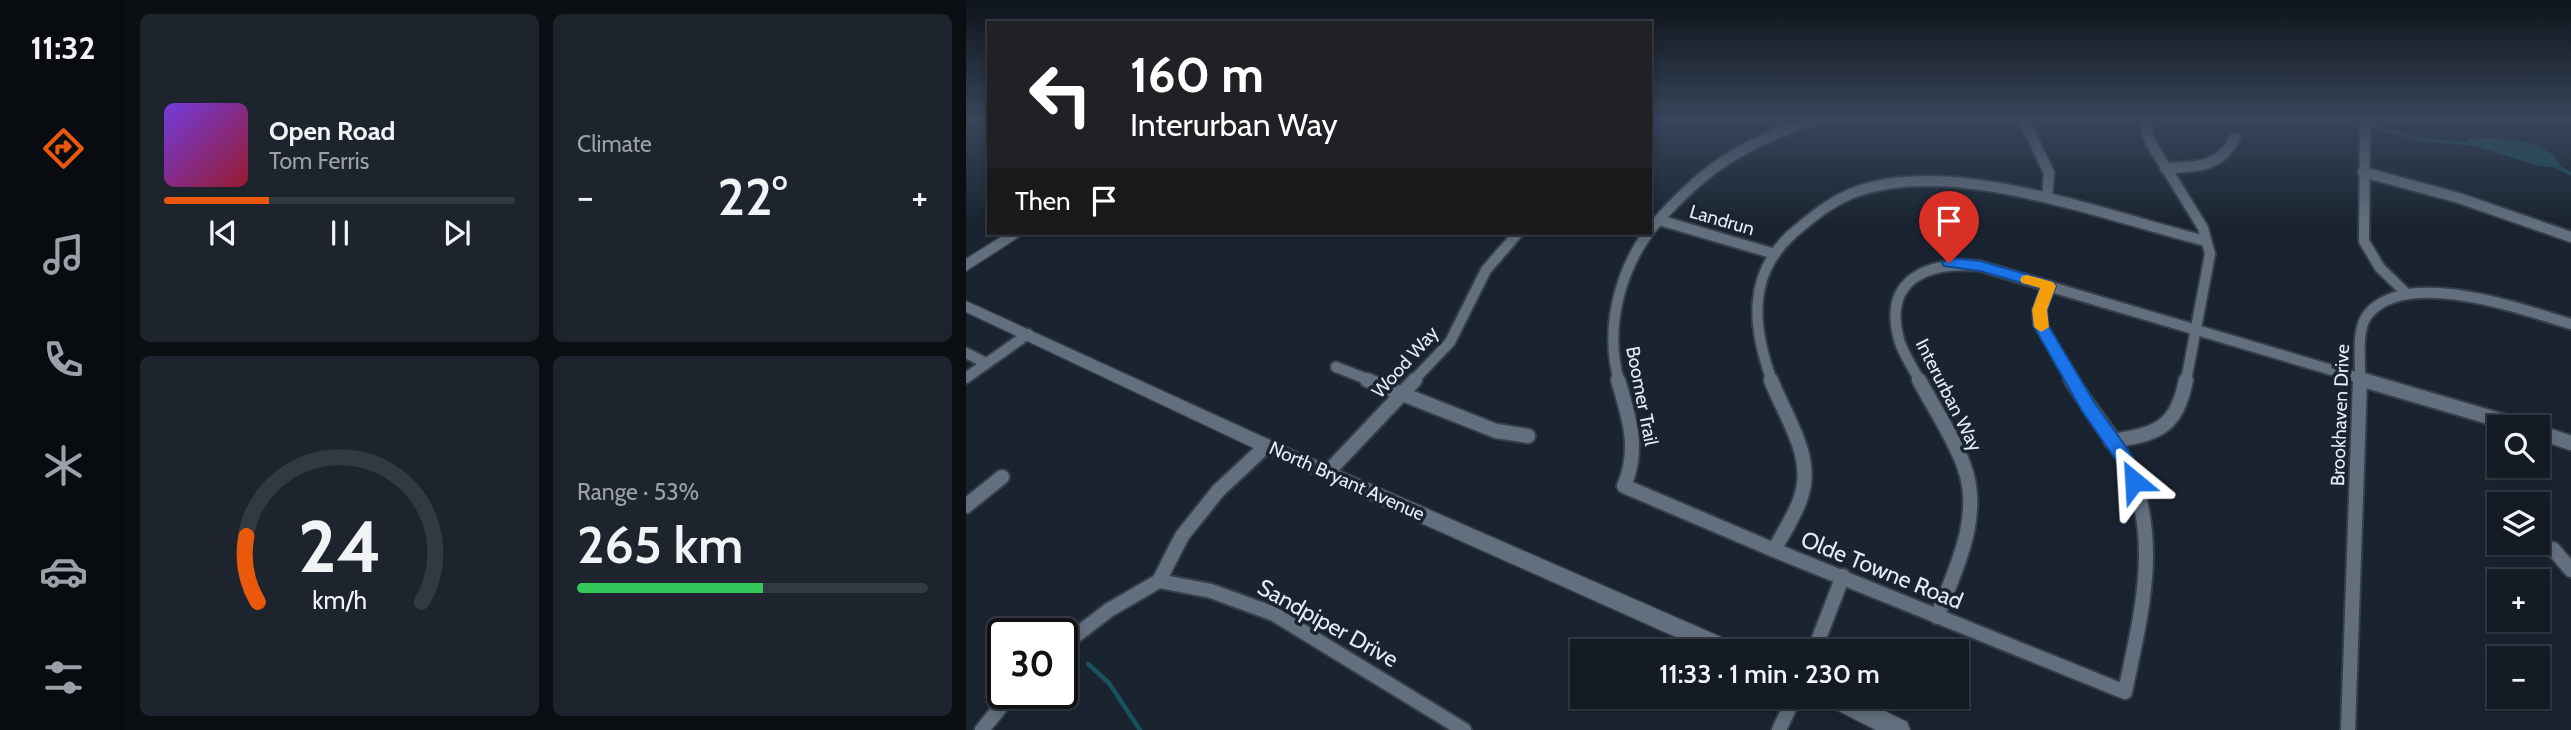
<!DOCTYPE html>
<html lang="en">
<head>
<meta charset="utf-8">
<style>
	:root { --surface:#141b25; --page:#1d242d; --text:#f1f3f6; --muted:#9da1a7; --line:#333942; --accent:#ea580c }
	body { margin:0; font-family:Cabin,sans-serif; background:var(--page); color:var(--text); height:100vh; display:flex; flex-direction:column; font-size:26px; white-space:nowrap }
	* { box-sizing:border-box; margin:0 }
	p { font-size:23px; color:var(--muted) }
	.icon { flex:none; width:38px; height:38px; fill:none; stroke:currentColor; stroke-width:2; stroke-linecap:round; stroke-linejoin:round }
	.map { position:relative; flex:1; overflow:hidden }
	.panel { display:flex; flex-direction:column; gap:14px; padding:14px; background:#0b0f14; width:840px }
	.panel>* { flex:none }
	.guide { position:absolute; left:21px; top:21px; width:665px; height:214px; border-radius:0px; box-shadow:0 4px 10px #0003,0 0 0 2px var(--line); background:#202124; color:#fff; overflow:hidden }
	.buttons { position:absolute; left:1521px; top:415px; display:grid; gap:14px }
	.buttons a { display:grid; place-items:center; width:63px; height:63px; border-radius:0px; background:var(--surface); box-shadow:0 4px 10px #0003,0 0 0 2px var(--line); font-size:35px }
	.speed { position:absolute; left:21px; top:618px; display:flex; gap:14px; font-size:35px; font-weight:700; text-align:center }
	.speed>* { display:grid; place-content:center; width:91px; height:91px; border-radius:50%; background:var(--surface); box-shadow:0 4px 10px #0003,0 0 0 2px var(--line); line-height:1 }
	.speed .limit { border:4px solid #111; border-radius:10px; background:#fff; color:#111 }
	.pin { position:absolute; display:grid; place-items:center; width:60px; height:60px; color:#fff; margin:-72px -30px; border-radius:50% 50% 50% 0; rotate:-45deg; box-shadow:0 0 7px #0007 }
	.pin .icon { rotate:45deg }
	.me { position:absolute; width:77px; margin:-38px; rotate:333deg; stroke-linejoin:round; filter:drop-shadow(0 0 5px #0008) }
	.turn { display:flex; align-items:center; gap:24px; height:147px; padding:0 28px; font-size:32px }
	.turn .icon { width:91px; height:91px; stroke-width:2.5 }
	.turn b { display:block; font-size:49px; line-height:60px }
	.then { display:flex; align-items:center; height:66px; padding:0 28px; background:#0003; gap:14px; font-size:26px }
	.big { font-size:52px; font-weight:600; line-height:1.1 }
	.panel .card { flex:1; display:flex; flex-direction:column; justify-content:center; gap:10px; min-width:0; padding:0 24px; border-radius:10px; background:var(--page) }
	.panel .dial { align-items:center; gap:0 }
	.dial svg { height:182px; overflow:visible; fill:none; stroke:var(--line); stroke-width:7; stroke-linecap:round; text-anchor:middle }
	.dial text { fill:var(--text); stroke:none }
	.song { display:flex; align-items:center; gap:21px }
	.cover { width:84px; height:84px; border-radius:10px; background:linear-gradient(135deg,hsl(260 70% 55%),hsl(350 70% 35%)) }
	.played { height:7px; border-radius:4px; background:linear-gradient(90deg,var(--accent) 30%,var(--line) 30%) }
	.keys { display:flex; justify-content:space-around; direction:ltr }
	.heat { display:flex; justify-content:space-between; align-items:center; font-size:38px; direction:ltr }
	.charge { height:10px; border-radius:5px; background:linear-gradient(90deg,#34c759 53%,var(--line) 0) }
	.panel .tiles { flex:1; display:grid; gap:14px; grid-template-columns:repeat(2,1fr) }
	.trip { position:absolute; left:604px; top:639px; width:399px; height:70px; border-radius:0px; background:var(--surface); box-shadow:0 4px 10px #0003,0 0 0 2px var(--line); font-weight:600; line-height:70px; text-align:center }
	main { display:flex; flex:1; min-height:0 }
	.tabs { display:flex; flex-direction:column; width:126px; justify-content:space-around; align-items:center; background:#080b0f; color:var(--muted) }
	.tabs .icon { width:49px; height:49px }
	.tabs .active { color:var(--accent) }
	.tabs b { font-size:32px; color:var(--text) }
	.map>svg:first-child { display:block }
	.water { fill:#19515e }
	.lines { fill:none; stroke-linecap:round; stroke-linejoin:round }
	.stream-far1 { stroke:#19515e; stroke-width:3.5 }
	.stream { stroke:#19515e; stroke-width:4.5 }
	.minor-far1-casing { stroke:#363e49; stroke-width:14 }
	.minor-casing { stroke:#363e49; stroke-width:18 }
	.tertiary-casing { stroke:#363e49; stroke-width:3 }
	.secondary-casing { stroke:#363e49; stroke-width:3 }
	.minor-far1 { stroke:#636f7e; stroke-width:10 }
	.minor { stroke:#636f7e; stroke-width:14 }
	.tertiary { fill:#636f7e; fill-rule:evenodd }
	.secondary { fill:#636f7e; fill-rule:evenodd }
	.route { fill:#1a73e8; stroke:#114b97; stroke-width:2 }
	.slow { fill:#f59e0b }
	.labels { text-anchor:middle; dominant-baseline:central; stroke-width:7; stroke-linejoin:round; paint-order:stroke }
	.street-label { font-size:19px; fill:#e5ecf5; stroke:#1a2431 }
	.near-street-label { font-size:23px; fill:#e5ecf5; stroke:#1a2431 }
</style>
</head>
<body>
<main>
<nav class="tabs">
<b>11:32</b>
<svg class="icon active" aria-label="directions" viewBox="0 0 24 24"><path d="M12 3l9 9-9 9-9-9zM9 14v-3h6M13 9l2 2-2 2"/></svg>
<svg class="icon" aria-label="music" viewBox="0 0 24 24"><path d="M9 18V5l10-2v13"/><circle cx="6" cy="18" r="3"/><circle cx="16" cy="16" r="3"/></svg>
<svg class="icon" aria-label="phone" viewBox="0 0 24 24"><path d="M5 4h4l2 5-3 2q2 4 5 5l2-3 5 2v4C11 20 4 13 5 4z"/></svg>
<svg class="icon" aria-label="climate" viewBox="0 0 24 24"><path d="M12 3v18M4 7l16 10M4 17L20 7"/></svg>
<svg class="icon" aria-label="car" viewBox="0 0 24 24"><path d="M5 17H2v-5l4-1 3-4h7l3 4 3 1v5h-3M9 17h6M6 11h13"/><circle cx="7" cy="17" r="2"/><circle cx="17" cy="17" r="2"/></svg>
<svg class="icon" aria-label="filters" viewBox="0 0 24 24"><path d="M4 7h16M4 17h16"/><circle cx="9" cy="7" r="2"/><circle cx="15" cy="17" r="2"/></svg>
</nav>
<section class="panel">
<div class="tiles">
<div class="card">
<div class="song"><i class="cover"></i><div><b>Open Road</b><p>Tom Ferris</p></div></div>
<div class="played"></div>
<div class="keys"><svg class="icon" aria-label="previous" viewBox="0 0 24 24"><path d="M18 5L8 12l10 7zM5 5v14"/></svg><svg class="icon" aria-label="pause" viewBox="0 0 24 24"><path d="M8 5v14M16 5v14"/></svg><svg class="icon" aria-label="next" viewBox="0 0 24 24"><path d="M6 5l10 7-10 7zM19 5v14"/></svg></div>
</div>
<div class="card"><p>Climate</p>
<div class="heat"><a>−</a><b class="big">22°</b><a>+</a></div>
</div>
<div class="card dial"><svg viewBox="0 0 100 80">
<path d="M14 69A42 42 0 1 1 86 69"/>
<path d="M14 69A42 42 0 0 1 9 40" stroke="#ea580c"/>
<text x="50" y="56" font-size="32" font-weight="700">24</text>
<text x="50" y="72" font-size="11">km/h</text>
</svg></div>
<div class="card"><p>Range · 53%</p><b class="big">265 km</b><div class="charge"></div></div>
</div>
</section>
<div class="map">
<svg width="1605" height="730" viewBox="0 0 1605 730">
	<rect width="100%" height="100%" fill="#1a2431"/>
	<path class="water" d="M 1512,137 C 1540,140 1584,138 1595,168 L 1573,166 L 1502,144 L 1504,138 Z"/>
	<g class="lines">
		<g class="stream-far1">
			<path d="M 1354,120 L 1400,125 L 1452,139 L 1504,144"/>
			<path d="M 1592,167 L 1605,174"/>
		</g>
		<path class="stream" d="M 122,664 L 143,683 L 174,730"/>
		<defs>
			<g id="minor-far1">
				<path d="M 1058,120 L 1083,173 L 1081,198"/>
				<path d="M 1181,120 L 1181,134 L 1186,145 L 1237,228 L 1244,254 L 1220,381"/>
				<path d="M 1399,120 L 1398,241 L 1414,268 L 1441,294"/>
				<path d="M 1199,168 C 1229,167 1254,168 1269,138"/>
				<path d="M 1397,172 L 1493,198 L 1605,237"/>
				<path d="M 693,220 L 809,254"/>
				<path d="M 684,230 C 733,172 775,143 848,120"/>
				<path d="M 1082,286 L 1073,310 L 1074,325 L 1106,381"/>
				<path d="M 0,353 L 20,363"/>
				<path d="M 370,367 L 406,381"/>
				<path d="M 0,378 L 62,334"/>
				<path d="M 447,381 L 484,342 L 520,270 L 552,233"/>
				<path d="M 653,381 C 639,331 652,275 682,233"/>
				<path d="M 806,381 C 787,329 780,276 826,234 C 846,217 866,200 892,191 C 989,157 1142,217 1240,241"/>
				<path d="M 954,381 C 947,369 939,356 934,343 C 915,280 960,261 1014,266 L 1403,381"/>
				<path d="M 1394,381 C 1395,362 1389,328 1403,313 C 1443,268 1557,310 1605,324"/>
			</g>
			<g id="minor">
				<path d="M 401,380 L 530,431 L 562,436"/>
				<path d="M 652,380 C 663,417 674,449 658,486 L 808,550 L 1159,692 C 1175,614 1197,536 1159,460 C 1145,432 1122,406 1105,380"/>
				<path d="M 805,380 C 819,417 849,456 835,497 C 829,516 817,533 808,550"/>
				<path d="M 953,380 C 968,408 987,436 998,466 C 1017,517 989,570 971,617"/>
				<path d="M 1397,380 L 1557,427"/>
				<path d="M 1572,432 L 1605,443"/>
				<path d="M 1145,441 C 1191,434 1210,429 1220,380"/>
				<path d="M 361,473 L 449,380"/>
				<path d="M 0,506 L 36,477"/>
				<path d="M 1587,549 L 1605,570"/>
				<path d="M 193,581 L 245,591 L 308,614 L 498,730"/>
				<path d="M 96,646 L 143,610 L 193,581 L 216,536 L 252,491 L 300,446"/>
				<path d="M 848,651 L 877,576"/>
				<path d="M 16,730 L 46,693"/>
				<path d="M 813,730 L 829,696"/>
				<path d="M 1382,730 L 1394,380"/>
			</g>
			<g id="tertiary">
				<path d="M 0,301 L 306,441 L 771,644 L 774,651 L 741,651 L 294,451 L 0,312 Z"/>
				<path d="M 854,696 L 888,696 L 941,722 L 944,730 L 910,730 L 857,703 Z"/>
			</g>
			<path id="secondary" d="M 41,233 L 59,233 L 0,271 L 0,259 Z"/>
		</defs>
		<use href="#minor-far1" class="minor-far1-casing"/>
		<use href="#minor" class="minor-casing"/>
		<use href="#tertiary" class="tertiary-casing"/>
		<use href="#secondary" class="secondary-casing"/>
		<use href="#minor-far1" class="minor-far1"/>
		<use href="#minor" class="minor"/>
		<use href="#tertiary" class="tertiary"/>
		<use href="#secondary" class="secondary"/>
	</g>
	<linearGradient id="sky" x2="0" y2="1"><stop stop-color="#0e141b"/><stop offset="0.54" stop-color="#38455a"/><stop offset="1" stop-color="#38455a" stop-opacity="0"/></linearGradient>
	<rect width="1605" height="223" fill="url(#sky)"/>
	<path class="route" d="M 983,258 L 1014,261 L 1087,282 L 1090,286 L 1081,310 L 1082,325 L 1128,402 L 1165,454 L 1177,481 L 1174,487 L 1168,489 L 1162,487 L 1152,463 L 1116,411 L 1067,325 L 1066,310 L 1074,288 L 1014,271 L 978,266 L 976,263 Z"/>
	<path class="slow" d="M 1061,275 L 1087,282 L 1090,286 L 1081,310 L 1083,327 L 1075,332 L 1068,327 L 1066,310 L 1074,288 L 1056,283 L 1054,280 L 1056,276 Z"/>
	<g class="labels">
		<g class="street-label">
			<text transform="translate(756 220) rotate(16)">Landrun</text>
			<text transform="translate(439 362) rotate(-48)">Wood Way</text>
			<text transform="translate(983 395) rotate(63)">Interurban Way</text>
			<text transform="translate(676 396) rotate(79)">Boomer Trail</text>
			<text transform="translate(1374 415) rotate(-88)">Brookhaven Drive</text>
			<text transform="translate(381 481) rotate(24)">North Bryant Avenue</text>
		</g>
		<g class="near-street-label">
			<text transform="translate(916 570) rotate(22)">Olde Towne Road</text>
			<text transform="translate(362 623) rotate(29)">Sandpiper Drive</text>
		</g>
	</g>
</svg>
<div class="buttons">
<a><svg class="icon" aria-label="search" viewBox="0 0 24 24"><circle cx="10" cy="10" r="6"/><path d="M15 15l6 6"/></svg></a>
<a><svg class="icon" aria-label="layers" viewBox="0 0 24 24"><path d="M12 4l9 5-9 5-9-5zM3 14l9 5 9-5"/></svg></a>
<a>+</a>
<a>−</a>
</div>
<div class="speed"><div class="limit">30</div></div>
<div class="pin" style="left:983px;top:263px;background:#d93025"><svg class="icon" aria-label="arrive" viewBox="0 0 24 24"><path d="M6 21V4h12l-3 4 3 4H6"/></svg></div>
<svg class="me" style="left:1168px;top:481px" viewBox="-20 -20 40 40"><path d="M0-17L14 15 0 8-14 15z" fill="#1a73e8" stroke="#fff" stroke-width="4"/></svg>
<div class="trip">11:33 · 1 min · 230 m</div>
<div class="guide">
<div class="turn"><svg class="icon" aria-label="left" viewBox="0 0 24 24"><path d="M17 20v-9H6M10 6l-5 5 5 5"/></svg><div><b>160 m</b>Interurban Way</div></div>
<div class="then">Then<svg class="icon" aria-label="arrive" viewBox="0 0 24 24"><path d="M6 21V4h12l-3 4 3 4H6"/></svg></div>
</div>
</div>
</main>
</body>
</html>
